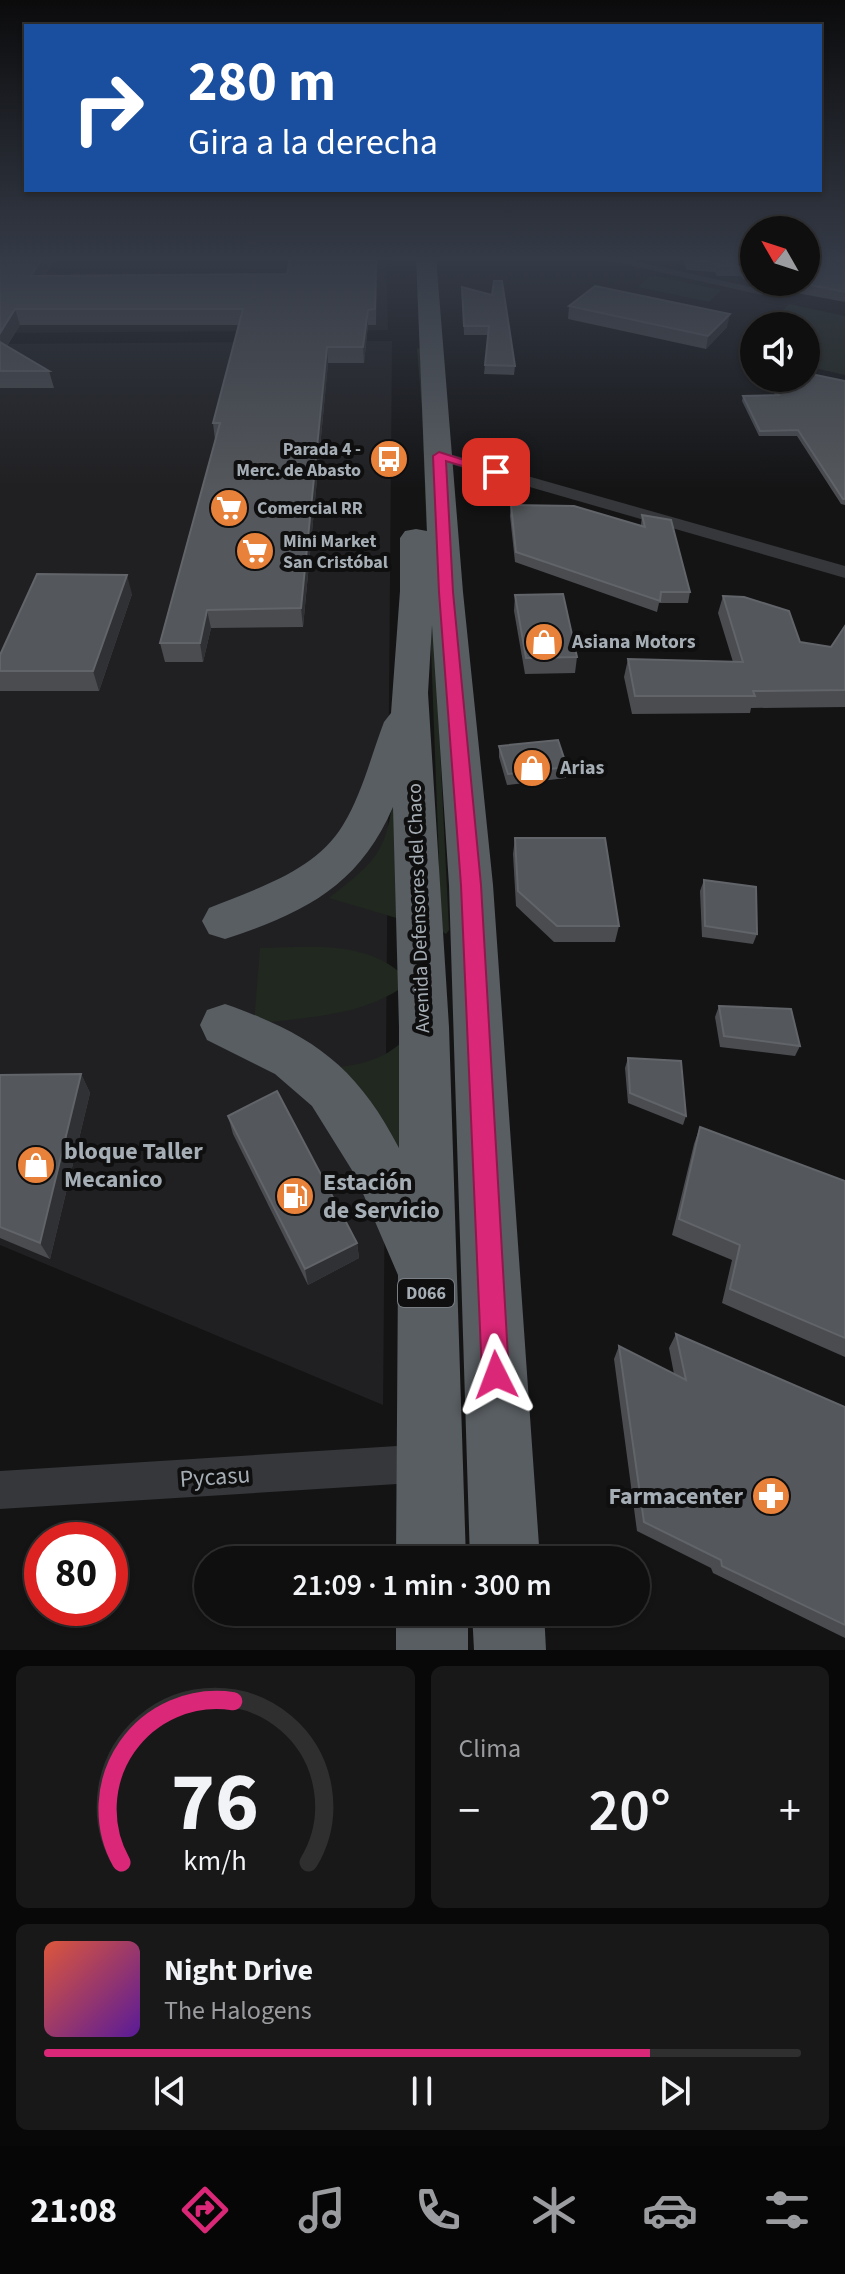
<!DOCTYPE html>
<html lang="es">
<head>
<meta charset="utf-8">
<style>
	:root { --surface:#0f0f10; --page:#181819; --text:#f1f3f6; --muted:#9b9c9f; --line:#2f2f30; --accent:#db2777 }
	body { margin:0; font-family:"Source Sans 3",sans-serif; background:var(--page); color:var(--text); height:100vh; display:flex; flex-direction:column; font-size:30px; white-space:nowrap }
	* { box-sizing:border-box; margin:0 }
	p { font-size:26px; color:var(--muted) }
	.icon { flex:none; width:44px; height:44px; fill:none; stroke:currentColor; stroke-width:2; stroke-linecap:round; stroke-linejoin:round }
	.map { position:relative; height:1650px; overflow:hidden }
	.sheet { display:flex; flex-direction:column; gap:16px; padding:16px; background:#080809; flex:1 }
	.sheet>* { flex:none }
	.guide { position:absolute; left:24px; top:24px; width:798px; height:168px; border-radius:0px; box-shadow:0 2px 6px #0004,0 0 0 2px var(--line); background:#1a4fa0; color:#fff; overflow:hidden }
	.needle { width:52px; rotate:309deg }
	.tools { position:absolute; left:740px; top:216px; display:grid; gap:16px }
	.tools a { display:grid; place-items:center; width:80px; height:80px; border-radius:50%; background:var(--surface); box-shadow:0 2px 6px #0004,0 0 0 2px var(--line); font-size:40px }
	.speed { position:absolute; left:24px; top:1522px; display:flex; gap:16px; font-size:40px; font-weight:700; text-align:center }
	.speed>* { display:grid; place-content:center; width:104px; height:104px; border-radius:50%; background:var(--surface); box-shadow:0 2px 6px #0004,0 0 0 2px var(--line); line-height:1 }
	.speed .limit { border:12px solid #d22; background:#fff; color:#111 }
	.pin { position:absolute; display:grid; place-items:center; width:68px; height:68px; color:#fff; margin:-34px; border-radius:16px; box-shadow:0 4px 12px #0006 }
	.me { position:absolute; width:88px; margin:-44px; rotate:357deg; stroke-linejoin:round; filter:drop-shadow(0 0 6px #0008) }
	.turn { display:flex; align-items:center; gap:28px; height:168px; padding:0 32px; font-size:36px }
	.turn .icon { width:104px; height:104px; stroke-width:2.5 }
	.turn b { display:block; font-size:56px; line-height:68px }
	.big { font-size:60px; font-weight:600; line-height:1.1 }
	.sheet .tile { flex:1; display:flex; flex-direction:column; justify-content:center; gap:12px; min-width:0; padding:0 28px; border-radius:12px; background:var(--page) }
	.sheet .dial { align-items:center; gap:0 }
	.dial svg { height:208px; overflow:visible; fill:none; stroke:var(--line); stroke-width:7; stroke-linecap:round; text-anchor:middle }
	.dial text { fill:var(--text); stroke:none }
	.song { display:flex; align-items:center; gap:24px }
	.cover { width:96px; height:96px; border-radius:12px; background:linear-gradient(135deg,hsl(10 70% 55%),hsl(270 70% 35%)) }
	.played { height:8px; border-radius:4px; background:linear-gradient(90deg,var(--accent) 80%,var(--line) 80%) }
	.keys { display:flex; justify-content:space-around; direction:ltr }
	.heat { display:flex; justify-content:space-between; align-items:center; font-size:44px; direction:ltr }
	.sheet .tiles { flex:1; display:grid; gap:16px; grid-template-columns:1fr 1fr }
	.tile:last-child { grid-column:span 2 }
	.trip { position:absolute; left:194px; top:1546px; width:456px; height:80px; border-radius:40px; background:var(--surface); box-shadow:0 2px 6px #0004,0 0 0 2px var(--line); font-weight:600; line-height:80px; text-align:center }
	.tabs { display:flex; height:128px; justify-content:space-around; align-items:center; background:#060606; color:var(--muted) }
	.tabs .icon { width:56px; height:56px }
	.tabs .current { color:var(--accent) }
	.tabs b { font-size:36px; color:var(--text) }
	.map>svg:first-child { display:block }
	.built { fill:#202022 }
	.green { fill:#212820 }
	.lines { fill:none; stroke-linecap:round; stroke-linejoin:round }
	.minor { fill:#35373a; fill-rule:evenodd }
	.trunk { fill:#595e62; fill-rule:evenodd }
	.wall { fill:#4a4c50 }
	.shaded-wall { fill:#303134 }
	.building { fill:#54575b; stroke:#616469; stroke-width:2 }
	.route { fill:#db2777; stroke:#8e194d; stroke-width:2 }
	.labels { text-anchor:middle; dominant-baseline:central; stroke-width:8; stroke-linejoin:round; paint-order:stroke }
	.far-poi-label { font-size:18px; font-weight:bold; fill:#a6aeb5; stroke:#0f0f10; text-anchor:start }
	.shield { fill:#0f0f10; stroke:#797e84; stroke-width:2 }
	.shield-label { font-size:18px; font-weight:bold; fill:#a6aeb5 }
	.poi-label { font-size:20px; font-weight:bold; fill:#a6aeb5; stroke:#0f0f10; text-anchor:start }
	.street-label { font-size:20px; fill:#a6aeb5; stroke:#0f0f10 }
	.near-poi-label { font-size:24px; font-weight:bold; fill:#a6aeb5; stroke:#0f0f10; text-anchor:start }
	.near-street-label { font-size:24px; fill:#a6aeb5; stroke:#0f0f10 }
</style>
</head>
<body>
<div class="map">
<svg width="845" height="1650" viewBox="0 0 845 1650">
	<rect width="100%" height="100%" fill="#141415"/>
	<g class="built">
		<path d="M 0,257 L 386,257 L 388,330 L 0,333 Z"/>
		<path d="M 392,341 L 383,1405 L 0,1245 L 0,344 Z"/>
	</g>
	<g class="green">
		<path d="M 651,275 L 721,290 L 709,302 L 638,287 Z"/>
		<path d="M 789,304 L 845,316 L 845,375 L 806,366 L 806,326 L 768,326 Z"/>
		<path d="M 420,348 L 449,930 L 446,934 L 438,929 L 439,860 L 422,411 L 417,349 Z"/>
		<path d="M 395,787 L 400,919 L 329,898 C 381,858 386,851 395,787 Z"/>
		<path d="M 260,948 C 309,947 365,940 403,975 L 404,986 C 361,1017 304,1017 254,1024 Z"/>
		<path d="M 402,1042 L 408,1184 L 339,1067 C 361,1065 385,1058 402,1042 Z"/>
	</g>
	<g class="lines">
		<g class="minor">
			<path d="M 592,257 L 617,257 L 768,291 L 762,295 Z"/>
			<path d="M 439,451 L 845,566 L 845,578 L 433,459 L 433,453 Z"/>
			<path d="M 429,1444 L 442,1450 L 448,1463 L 442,1476 L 429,1482 L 0,1509 L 0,1471 Z"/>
		</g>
		<g class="trunk">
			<path d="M 416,257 L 436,257 L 463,592 L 493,885 L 540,1560 L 470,1560 L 449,885 L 432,625 L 428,693 L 449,1027 L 466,1560 L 396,1560 L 398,1275 L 355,1175 L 312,1106 L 275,1074 L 207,1040 L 200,1025 L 207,1010 L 225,1004 C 311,1034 356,1065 399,1148 L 399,1027 L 393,807 C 359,886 304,913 225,939 L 209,934 L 202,921 L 209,908 C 255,889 316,871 343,825 C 362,794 371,756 384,722 L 391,713 L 400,591 L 400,538 L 405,531 L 416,529 L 427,531 Z"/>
			<rect x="396" y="1612" width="72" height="38"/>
			<path d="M 472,1612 L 544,1612 L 546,1650 L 474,1650 Z"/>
		</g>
	</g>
	<g class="wall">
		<path d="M 0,257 L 56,257 L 45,276 L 287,274 L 377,257 L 376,325 L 368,325 L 364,363 L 328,363 L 303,627 L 211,628 L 203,662 L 165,662 L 160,643 L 215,440 L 213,423 L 239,325 L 20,325 L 7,346 L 49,371 L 54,388 L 0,388 Z"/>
		<path d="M 682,257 L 754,257 L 754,279 L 743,279 L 741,276 L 717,276 L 715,272 L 687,270 Z"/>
		<path d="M 845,257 L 845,302 L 792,292 L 794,282 Z"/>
		<path d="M 462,287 L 515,366 L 514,375 L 484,374 L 488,335 L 464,335 Z"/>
		<path d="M 569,306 L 727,327 L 706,349 L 568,319 Z"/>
		<path d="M 766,378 L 806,378 L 845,381 L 845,505 L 841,504 L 797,436 L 759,436 L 742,401 L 743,396 L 775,395 Z"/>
		<path d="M 511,505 L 641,525 L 642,515 L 690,592 L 688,603 L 659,603 L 657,612 L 515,562 L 510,516 Z"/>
		<path d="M 132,594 L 99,691 L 0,691 L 0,655 Z"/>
		<path d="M 515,595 L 577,657 L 575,673 L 525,674 L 514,611 Z"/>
		<path d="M 723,596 L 800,642 L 831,647 L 845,626 L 845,707 L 751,708 L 750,713 L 632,714 L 624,677 L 628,659 L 733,662 L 718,613 Z"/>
		<path d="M 499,746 L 567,767 L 566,778 L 507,785 L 499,757 Z"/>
		<path d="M 515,838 L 619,926 L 615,942 L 554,942 L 516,906 L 513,854 Z"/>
		<path d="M 704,880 L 757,934 L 753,944 L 702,937 L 700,891 Z"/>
		<path d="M 719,1006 L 800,1046 L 795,1056 L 720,1047 L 715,1017 Z"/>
		<path d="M 628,1058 L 686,1116 L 683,1125 L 628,1103 L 625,1068 Z"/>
		<path d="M 81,1074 L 90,1093 L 50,1259 L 0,1238 L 0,1075 Z"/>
		<path d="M 228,1116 L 357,1243 L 359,1258 L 308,1285 L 233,1134 Z"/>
		<path d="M 700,1127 L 845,1181 L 845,1357 L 722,1303 L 732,1260 L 672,1235 L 694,1144 Z"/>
		<path d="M 676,1334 L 845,1407 L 845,1638 L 713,1573 L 711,1568 L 637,1531 L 614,1359 L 619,1346 L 674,1374 L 669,1348 Z"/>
	</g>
	<g class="shaded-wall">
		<path d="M 43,257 L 56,257 L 35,291 L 31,276 Z"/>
		<path d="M 15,309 L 20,325 L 1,355 L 0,333 Z"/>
		<path d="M 368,310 L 368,325 L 364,363 L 363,347 Z"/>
		<path d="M 730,314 L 727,327 L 706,349 L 708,336 Z"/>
		<path d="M 327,347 L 328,363 L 303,627 L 301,608 Z"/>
		<path d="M 127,575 L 132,594 L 99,691 L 93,671 Z"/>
		<path d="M 207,610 L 211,628 L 203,662 L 200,643 Z"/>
		<path d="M 81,1074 L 90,1093 L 50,1259 L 40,1243 Z"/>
		<path d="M 357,1243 L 359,1258 L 308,1285 L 305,1269 Z"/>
	</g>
	<g class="building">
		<path d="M 0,257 L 43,257 L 31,276 L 287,274 L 290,257 L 376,257 L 375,309 L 368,310 L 363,347 L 327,347 L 301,608 L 207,610 L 200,643 L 160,643 L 220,423 L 213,423 L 243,309 L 15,309 L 0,333 Z"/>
		<path d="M 688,257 L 754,257 L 754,269 L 745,269 L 743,266 L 718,266 L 717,263 L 689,260 Z"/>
		<path d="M 806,257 L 845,257 L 845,292 L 795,282 L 806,282 Z"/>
		<path d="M 494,281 L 502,281 L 515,366 L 485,365 L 489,326 L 464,326 L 462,287 L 492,295 Z"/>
		<path d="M 595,286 L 730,314 L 708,336 L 569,306 Z"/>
		<path d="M 0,342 L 49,371 L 0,371 Z"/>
		<path d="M 806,373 L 845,381 L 845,499 L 843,499 L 798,430 L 760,431 L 743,396 L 779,395 L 770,378 L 806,378 Z"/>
		<path d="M 511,505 L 574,506 L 645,527 L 642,515 L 671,520 L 690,592 L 661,592 L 660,601 L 516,552 Z"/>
		<path d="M 37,574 L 127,575 L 93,671 L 0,671 L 0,655 Z"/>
		<path d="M 563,594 L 577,657 L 526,658 L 515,595 Z"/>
		<path d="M 723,596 L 744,597 L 789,611 L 800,642 L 831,647 L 845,626 L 845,690 L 753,691 L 755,696 L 635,696 L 628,659 L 743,662 Z"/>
		<path d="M 558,740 L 567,767 L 508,774 L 499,746 Z"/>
		<path d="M 515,838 L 605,838 L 619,926 L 557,926 L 518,891 Z"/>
		<path d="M 704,880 L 756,887 L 757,934 L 705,926 Z"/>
		<path d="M 719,1006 L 791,1009 L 800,1046 L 724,1036 Z"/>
		<path d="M 628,1058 L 681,1061 L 686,1116 L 630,1093 Z"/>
		<path d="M 81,1074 L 40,1243 L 0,1227 L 0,1075 Z"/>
		<path d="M 277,1091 L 357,1243 L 305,1269 L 228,1116 Z"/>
		<path d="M 700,1127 L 845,1181 L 845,1338 L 730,1289 L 740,1245 L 679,1219 Z"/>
		<path d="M 676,1334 L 845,1407 L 845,1625 L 722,1566 L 721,1560 L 644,1522 L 619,1346 L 686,1380 Z"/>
	</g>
	<linearGradient id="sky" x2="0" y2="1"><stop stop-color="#0b0b0c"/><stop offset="0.53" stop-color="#343a46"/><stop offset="1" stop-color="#343a46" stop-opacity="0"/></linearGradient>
	<rect width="845" height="488" fill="url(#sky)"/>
	<path class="route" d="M 439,452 L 502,472 L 496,476 L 446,461 L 453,592 L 481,885 L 509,1375 L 505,1384 L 496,1388 L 486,1384 L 482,1375 L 461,885 L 439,592 L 433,456 Z"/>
	<defs>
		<symbol id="bus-disc" viewBox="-11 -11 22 22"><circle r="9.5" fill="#e88139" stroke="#0f0f10"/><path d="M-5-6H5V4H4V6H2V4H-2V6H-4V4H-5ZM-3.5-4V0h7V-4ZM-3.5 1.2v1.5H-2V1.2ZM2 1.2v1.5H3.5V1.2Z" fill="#fff"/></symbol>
		<symbol id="supermarket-disc" viewBox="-11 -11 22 22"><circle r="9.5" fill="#e88139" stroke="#0f0f10"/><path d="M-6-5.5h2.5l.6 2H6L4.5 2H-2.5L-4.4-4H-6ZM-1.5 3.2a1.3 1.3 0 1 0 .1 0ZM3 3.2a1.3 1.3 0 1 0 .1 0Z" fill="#fff"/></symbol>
		<symbol id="shop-disc" viewBox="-11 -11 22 22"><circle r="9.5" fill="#e88139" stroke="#0f0f10"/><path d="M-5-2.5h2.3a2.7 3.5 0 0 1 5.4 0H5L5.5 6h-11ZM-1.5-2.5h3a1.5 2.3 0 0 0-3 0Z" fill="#fff"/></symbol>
		<symbol id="fuel-disc" viewBox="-11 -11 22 22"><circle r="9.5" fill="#e88139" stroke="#0f0f10"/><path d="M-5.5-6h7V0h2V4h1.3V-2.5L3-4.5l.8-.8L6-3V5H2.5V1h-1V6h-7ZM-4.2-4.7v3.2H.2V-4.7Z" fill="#fff"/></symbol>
		<symbol id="pharmacy-disc" viewBox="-11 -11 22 22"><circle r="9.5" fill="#e88139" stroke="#0f0f10"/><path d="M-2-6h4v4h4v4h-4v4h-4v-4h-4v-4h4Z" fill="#fff"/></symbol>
	</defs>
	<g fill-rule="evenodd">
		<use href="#bus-disc" x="367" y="437" width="44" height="44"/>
		<use href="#supermarket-disc" x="207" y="486" width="44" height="44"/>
		<use href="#supermarket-disc" x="233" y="529" width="44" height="44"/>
		<use href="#shop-disc" x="522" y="620" width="44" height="44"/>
		<use href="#shop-disc" x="510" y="746" width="44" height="44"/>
		<use href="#shop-disc" x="14" y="1143" width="44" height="44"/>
		<use href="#fuel-disc" x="273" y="1174" width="44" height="44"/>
		<use href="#pharmacy-disc" x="749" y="1474" width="44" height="44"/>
	</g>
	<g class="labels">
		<g class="far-poi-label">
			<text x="361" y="449" text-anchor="end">Parada 4 -<tspan x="361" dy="21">Merc. de Abasto</tspan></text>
			<text x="257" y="508">Comercial RR</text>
			<text x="283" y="541">Mini Market<tspan x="283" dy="21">San Cristóbal</tspan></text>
		</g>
		<rect class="shield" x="398" y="1279" width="56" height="28" rx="6"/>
		<g class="shield-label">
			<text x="426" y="1293">D066</text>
		</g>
		<g class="poi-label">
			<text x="572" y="642">Asiana Motors</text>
			<text x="560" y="768">Arias</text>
		</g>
		<g class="street-label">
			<text transform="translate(419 908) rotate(-92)">Avenida Defensores del Chaco</text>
		</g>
		<g class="near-poi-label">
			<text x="64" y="1151">bloque Taller<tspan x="64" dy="28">Mecanico</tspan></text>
			<text x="323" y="1182">Estación<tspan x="323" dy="28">de Servicio</tspan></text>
			<text x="743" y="1496" text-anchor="end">Farmacenter</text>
		</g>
		<g class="near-street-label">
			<text transform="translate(215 1477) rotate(-4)">Pycasu</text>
		</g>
	</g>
</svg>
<div class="tools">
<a><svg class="needle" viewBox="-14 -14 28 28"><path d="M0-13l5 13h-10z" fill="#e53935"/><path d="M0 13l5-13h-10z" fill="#9b9c9f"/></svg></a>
<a><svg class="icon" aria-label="sound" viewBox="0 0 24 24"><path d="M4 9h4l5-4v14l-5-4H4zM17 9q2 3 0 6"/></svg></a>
</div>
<div class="speed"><div class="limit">80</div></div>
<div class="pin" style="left:496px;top:472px;background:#d93025"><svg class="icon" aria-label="arrive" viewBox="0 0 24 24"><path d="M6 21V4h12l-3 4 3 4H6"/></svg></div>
<svg class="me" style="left:496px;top:1375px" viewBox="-20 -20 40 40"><path d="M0-17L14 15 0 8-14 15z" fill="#db2777" stroke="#fff" stroke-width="4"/></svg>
<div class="trip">21:09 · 1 min · 300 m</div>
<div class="guide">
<div class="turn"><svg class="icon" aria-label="right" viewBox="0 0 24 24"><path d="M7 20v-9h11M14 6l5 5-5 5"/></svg><div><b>280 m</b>Gira a la derecha</div></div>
</div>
</div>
<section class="sheet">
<div class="tiles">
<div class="tile dial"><svg viewBox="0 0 100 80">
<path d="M14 69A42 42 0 1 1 86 69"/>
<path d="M14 69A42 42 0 0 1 57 7" stroke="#db2777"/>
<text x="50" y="56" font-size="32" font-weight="700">76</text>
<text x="50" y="72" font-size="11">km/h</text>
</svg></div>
<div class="tile"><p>Clima</p>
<div class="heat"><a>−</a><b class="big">20°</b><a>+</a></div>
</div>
<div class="tile">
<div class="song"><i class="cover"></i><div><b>Night Drive</b><p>The Halogens</p></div></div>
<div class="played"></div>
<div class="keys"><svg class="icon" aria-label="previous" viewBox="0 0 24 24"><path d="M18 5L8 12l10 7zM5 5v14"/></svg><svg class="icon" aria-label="pause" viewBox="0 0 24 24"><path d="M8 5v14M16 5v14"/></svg><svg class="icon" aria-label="next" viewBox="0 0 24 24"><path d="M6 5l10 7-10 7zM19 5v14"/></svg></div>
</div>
</div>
</section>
<nav class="tabs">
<b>21:08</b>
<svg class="icon current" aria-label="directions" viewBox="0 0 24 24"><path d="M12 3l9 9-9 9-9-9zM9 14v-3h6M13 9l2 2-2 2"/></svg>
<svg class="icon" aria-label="music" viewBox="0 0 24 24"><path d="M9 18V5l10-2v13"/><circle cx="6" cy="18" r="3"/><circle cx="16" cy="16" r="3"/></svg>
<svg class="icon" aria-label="phone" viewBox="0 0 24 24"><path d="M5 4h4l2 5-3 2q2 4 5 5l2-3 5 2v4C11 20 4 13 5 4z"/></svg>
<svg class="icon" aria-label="climate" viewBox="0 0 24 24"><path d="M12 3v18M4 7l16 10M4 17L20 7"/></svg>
<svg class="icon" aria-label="car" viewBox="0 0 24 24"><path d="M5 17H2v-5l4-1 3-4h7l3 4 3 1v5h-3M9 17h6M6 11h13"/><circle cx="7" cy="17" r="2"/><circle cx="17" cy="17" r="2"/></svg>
<svg class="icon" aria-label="filters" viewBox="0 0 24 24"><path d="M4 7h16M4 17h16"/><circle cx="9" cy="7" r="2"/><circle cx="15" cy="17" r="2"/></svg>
</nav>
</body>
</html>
